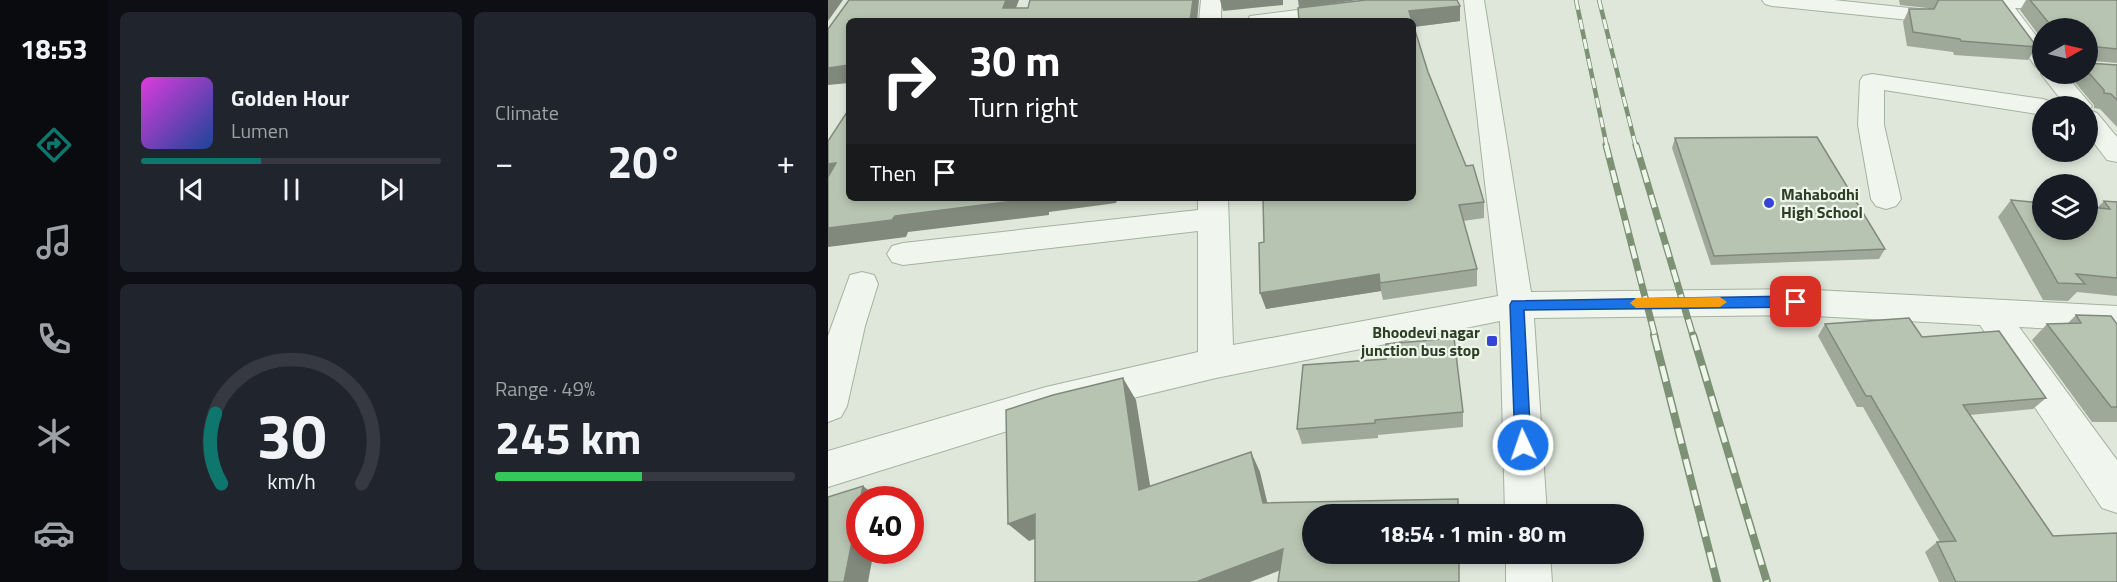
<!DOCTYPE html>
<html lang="en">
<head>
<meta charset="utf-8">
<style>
	:root { --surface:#171b24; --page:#20242c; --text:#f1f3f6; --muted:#9ea1a6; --line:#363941; --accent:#0f766e }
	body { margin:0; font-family:"Titillium Web",sans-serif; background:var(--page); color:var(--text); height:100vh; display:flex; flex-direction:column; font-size:22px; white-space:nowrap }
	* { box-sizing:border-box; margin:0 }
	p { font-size:20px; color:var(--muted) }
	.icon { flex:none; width:33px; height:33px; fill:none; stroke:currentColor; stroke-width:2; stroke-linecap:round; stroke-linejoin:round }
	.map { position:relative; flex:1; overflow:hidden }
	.sheet { display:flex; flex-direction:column; gap:12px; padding:12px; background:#0d0f14; width:720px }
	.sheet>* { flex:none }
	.top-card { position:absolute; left:18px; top:18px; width:570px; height:183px; border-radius:9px; box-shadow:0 3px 9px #0003; background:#202124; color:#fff; overflow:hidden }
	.needle { width:39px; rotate:82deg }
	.fabs { position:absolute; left:1204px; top:18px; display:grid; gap:12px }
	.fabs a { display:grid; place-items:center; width:66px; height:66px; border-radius:50%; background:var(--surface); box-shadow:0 3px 9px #0003; font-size:30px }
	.speed { position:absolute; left:18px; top:486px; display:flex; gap:12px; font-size:30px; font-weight:700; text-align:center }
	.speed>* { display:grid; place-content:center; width:78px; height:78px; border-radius:50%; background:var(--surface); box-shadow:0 3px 9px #0003; line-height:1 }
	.speed .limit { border:9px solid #d22; background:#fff; color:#111 }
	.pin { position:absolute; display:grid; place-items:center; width:51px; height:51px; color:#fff; margin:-26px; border-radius:12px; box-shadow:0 3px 9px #0006 }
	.me { position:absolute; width:66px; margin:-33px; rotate:357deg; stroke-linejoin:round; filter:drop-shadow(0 0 4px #0008) }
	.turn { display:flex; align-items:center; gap:21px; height:126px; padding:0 24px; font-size:27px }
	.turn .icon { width:78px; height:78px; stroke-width:2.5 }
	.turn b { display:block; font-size:42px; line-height:51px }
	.then { display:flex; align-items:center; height:57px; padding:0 24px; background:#0003; gap:12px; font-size:22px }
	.big { font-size:45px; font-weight:700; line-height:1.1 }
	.sheet .card { flex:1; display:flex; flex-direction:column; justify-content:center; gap:9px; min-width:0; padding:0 21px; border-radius:9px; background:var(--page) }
	.sheet .dial { align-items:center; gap:0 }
	.dial svg { height:156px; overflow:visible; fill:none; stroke:var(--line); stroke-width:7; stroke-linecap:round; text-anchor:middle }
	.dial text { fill:var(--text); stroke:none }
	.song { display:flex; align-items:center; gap:18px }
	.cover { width:72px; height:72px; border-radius:9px; background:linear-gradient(135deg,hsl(300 70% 55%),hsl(220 70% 35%)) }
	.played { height:6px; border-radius:3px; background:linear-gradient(90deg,var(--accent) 40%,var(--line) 40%) }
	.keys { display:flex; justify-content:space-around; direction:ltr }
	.heat { display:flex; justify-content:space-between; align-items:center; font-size:33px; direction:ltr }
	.charge { height:9px; border-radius:4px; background:linear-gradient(90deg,#34c759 49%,var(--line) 0) }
	.sheet .tiles { flex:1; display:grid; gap:12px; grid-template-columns:repeat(2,1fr) }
	.trip { position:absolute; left:474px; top:504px; width:342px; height:60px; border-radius:30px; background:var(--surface); box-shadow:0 3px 9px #0003; font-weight:700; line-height:60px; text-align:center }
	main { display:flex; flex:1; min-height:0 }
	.tab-bar { display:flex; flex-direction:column; width:108px; justify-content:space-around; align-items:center; background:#090b0e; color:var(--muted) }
	.tab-bar .icon { width:42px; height:42px }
	.tab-bar .on { color:var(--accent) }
	.tab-bar b { font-size:27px; color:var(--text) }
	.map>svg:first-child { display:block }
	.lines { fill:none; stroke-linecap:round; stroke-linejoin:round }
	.minor-casing { stroke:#a6b1a0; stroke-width:2 }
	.minor { fill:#f0f5ee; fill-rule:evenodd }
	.rail-far2-casing { stroke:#7d9174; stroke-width:4.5 }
	.rail-far1-casing { stroke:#7d9174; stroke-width:7 }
	.rail-casing { stroke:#7d9174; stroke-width:8 }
	.rail-far2 { stroke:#eef5ea; stroke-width:3; stroke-dasharray:10; stroke-linecap:butt }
	.rail-far1 { stroke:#eef5ea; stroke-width:4.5; stroke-dasharray:13; stroke-linecap:butt }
	.rail { stroke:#eef5ea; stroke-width:5; stroke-dasharray:16; stroke-linecap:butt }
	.wall { fill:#9ea999 }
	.shaded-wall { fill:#81897d }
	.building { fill:#b8c4b2; stroke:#81897d; stroke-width:1.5 }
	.route { fill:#1a73e8; stroke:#114b97; stroke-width:1.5 }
	.slow { fill:#f59e0b }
	.poi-dot { fill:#3544d7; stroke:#eef5ea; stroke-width:2 }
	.labels { text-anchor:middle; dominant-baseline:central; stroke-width:4.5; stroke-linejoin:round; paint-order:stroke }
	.poi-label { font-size:16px; font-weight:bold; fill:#2c3e24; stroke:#eef5ea; text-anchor:start }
</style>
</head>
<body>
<main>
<nav class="tab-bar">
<b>18:53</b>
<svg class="icon on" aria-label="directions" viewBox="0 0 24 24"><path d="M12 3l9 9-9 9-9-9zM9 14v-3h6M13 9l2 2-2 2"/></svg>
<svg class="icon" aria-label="music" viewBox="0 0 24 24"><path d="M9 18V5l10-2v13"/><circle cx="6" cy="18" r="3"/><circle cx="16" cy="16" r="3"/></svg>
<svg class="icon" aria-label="phone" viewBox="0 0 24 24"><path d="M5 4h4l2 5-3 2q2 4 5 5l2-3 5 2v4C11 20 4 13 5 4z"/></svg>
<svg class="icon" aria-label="climate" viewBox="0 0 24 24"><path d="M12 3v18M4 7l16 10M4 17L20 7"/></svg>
<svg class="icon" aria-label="car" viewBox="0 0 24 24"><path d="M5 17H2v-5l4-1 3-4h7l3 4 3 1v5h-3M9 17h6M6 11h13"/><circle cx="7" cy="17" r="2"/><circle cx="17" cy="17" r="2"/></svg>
</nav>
<section class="sheet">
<div class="tiles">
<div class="card">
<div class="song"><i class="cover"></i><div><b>Golden Hour</b><p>Lumen</p></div></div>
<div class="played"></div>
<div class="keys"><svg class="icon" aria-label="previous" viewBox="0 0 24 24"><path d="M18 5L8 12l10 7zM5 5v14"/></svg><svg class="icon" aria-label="pause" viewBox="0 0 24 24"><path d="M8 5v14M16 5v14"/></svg><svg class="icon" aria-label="next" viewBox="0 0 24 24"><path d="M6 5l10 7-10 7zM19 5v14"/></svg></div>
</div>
<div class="card"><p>Climate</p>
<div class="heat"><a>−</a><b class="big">20°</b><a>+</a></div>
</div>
<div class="card dial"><svg viewBox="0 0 100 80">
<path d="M14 69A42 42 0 1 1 86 69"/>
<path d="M14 69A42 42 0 0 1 11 33" stroke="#0f766e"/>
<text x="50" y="56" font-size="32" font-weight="700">30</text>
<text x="50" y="72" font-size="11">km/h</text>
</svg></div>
<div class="card"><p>Range · 49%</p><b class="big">245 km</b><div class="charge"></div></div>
</div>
</section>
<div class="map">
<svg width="1289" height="582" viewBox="0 0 1289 582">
	<rect width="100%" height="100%" fill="#dfe7db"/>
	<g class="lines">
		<defs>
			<g id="minor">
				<path d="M 373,0 L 393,0 L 393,21 L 371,21 Z"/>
				<path d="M 548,0 L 609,0 L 606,4 L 599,6 L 481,21 L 419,21 L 422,16 L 430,15 Z"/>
				<path d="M 636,0 L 656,0 L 703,292 L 968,289 L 1289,306 L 1289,332 L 1191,327 L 1289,460 L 1289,513 L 1274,508 L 1152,325 L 968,315 L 706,318 L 719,514 L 677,514 L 672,321 L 388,378 L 218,419 L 0,487 L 0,451 L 218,387 L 370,352 L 370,231 L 75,265 L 64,262 L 59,254 L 64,246 L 75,243 L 370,210 L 370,198 L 400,198 L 405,345 L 670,296 Z"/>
				<path d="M 934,0 L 1006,0 L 1091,9 L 1099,10 L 1102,15 L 1099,20 L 1091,21 L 944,6 L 937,4 Z"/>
				<path d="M 1170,0 L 1289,0 L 1289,9 L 1187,8 L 1215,45 L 1215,68 L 1207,66 L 1165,7 Z"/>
				<path d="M 1215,71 L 1215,74 L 1237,74 L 1264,106 L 1261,110 L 1269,113 L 1289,137 L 1289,162 L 1279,160 L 1260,135 L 1260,106 L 1238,106 L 1213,74 Z"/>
				<path d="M 1044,74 L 1215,99 L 1224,102 L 1227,106 L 1215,106 L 1215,115 L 1056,90 L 1056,125 L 1073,199 L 1068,206 L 1058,209 L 1048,206 L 1043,199 L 1030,125 L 1032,81 L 1035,76 Z"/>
				<path d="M 34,272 L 46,275 L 50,284 L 37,326 L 19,406 L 13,417 L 0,422 L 0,336 L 22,275 Z"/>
				<path d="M 678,554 L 722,554 L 724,582 L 678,582 Z"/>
			</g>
		</defs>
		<use href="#minor" class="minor-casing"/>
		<use href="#minor" class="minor"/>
		<defs>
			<g id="rail-far2">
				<path d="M 748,0 L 779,147"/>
				<path d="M 771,0 L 808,147"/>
			</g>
			<g id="rail-far1">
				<path d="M 778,145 L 827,336"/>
				<path d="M 808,145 L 865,336"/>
			</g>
			<g id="rail">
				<path d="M 826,335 L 889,582"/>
				<path d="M 865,335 L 939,582"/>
			</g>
		</defs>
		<use href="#rail-far2" class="rail-far2-casing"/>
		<use href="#rail-far1" class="rail-far1-casing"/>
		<use href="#rail" class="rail-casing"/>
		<use href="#rail-far2" class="rail-far2"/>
		<use href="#rail-far1" class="rail-far1"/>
		<use href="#rail" class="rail"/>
	</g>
	<g class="wall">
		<path d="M 1071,0 L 1174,0 L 1209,47 L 1200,60 L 1126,55 L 1125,52 L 1079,46 L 1075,22 L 1081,9 L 1100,9 L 1099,8 L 1072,5 Z"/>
		<path d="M 1198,0 L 1289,0 L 1289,63 L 1265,61 L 1264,63 L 1289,65 L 1289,127 L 1272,109 L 1266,108 L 1266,105 L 1240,74 L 1260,74 L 1260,28 L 1215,28 L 1215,41 L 1192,10 Z"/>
		<path d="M 632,6 L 632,21 L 586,27 L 600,72 L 638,166 L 656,202 L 656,218 L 635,221 L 649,269 L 649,286 L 555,300 L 553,291 L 438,309 L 436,242 L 585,198 L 470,8 Z"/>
		<path d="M 847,138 L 1057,249 L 1051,259 L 883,265 L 844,148 Z"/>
		<path d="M 1183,200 L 1269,208 L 1276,201 L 1289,202 L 1289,296 L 1249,292 L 1240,301 L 1215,300 L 1170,217 Z"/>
		<path d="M 1248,315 L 1289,324 L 1289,422 L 1264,422 L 1204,340 L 1219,324 L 1239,324 Z"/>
		<path d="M 997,324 L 1094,337 L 1218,398 L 1205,409 L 1142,415 L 1225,536 L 1289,582 L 1111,582 L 1097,552 L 1109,542 L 1112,542 L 1035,407 L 1029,407 L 990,336 Z"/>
		<path d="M 475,365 L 635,412 L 635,427 L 550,435 L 550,438 L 474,444 L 469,429 Z"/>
	</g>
	<g class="shaded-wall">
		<path d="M 0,0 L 15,0 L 0,21 Z"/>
		<path d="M 178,0 L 191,0 L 183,21 L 175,8 Z"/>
		<path d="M 365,0 L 371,0 L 369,21 L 362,21 Z"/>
		<path d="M 392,0 L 455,0 L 455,5 L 395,11 Z"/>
		<path d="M 470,0 L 530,0 L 471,8 Z"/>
		<path d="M 632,6 L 632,21 L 585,27 L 585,21 L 582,21 L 581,11 Z"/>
		<path d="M 21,65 L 21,83 L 0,85 L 0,68 Z"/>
		<path d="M 8,163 L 0,183 L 0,164 Z"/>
		<path d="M 210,198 L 290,198 L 288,203 L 221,212 L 221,215 L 80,232 L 78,237 L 0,247 L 0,228 L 67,216 Z"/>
		<path d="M 551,274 L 553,291 L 438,309 L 432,293 Z"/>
		<path d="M 295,378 L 308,400 L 326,509 L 311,490 Z"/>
		<path d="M 423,452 L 432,472 L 444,522 L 435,503 Z"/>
		<path d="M 35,486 L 53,500 L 32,500 Z"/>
		<path d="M 32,502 L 32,550 L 46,550 L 40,582 L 16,582 Z"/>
		<path d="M 207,514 L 227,532 L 201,541 L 180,524 Z"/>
		<path d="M 455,549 L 463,566 L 422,582 L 368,582 Z"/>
	</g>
	<g class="building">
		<path d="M 21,0 L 178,0 L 175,8 L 200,8 L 202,0 L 365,0 L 362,21 L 21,21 L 21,65 L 0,68 L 0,29 Z"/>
		<path d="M 538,0 L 629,0 L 632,6 L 581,11 L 584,21 L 471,21 L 470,8 Z"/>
		<path d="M 1110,0 L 1174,0 L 1209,47 L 1133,41 L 1132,39 L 1085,32 L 1081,9 L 1106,9 L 1110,1 Z"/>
		<path d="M 1202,0 L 1289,0 L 1289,49 L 1270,47 L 1268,49 L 1268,58 L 1260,58 L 1260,28 L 1225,28 Z"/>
		<path d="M 585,24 L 600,72 L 638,166 L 645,165 L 656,202 L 631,205 L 649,269 L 552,283 L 551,274 L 432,293 L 431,243 L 436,242 L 435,198 L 585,198 Z"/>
		<path d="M 1260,61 L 1260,63 L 1289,65 L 1289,100 L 1283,94 L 1276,93 L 1276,90 L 1260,72 Z"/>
		<path d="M 21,109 L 21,198 L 210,198 L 67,216 L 64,220 L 0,228 L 0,177 L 8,163 L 0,164 L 0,141 Z"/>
		<path d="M 989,137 L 1057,249 L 886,256 L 847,138 Z"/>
		<path d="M 1183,200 L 1215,203 L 1215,230 L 1260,230 L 1260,207 L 1282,209 L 1276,201 L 1289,202 L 1289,278 L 1248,274 L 1257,284 L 1230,283 Z"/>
		<path d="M 1248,315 L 1283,316 L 1289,324 L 1289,407 L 1283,407 L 1219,324 L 1253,323 Z"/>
		<path d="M 1081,318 L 1094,337 L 1171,331 L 1218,398 L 1135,405 L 1225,536 L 1289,533 L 1289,582 L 1128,582 L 1109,542 L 1128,541 L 1043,396 L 1038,396 L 997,324 Z"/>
		<path d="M 626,338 L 635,412 L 547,420 L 547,423 L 469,429 L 475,365 L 558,359 L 558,344 Z"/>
		<path d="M 295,378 L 311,490 L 423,452 L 435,503 L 630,499 L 630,514 L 484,514 L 484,554 L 631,554 L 631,582 L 450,582 L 455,549 L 368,582 L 207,582 L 207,514 L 180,524 L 178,410 L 225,395 Z"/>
		<path d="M 35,486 L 16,582 L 0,582 L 0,497 Z"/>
	</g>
	<path class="route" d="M 968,296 L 975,302 L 968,307 L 696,310 L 703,445 L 701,450 L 695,452 L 689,450 L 687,445 L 682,305 L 684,301 Z"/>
	<path class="slow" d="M 892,297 L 899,302 L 892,307 L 808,308 L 802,303 L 808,298 Z"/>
	<g class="poi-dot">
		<circle cx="941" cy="203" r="6"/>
		<rect x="658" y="335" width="12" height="12" rx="3"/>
	</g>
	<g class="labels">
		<g class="poi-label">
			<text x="953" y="194">Mahabodhi<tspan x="953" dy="18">High School</tspan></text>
			<text x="652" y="332" text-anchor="end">Bhoodevi nagar<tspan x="652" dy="18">junction bus stop</tspan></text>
		</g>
	</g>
</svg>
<div class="fabs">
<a><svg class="needle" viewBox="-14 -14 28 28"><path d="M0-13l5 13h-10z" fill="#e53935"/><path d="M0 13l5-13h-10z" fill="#9ea1a6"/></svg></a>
<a><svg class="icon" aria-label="sound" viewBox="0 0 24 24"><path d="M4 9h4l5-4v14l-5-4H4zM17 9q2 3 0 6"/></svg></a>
<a><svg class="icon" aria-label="layers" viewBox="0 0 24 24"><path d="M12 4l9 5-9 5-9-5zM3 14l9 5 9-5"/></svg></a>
</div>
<div class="speed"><div class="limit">40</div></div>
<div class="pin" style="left:968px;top:302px;background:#d93025"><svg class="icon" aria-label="arrive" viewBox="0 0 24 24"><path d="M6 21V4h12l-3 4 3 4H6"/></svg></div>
<svg class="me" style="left:695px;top:445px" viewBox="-20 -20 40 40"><circle r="17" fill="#1a73e8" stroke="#fff" stroke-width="3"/><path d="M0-11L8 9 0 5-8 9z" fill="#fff"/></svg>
<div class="trip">18:54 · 1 min · 80 m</div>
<div class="top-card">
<div class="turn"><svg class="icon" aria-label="right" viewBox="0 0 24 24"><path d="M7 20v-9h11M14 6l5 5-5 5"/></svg><div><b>30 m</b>Turn right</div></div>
<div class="then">Then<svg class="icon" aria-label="arrive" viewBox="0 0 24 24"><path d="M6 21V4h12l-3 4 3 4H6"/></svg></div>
</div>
</div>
</main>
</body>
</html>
